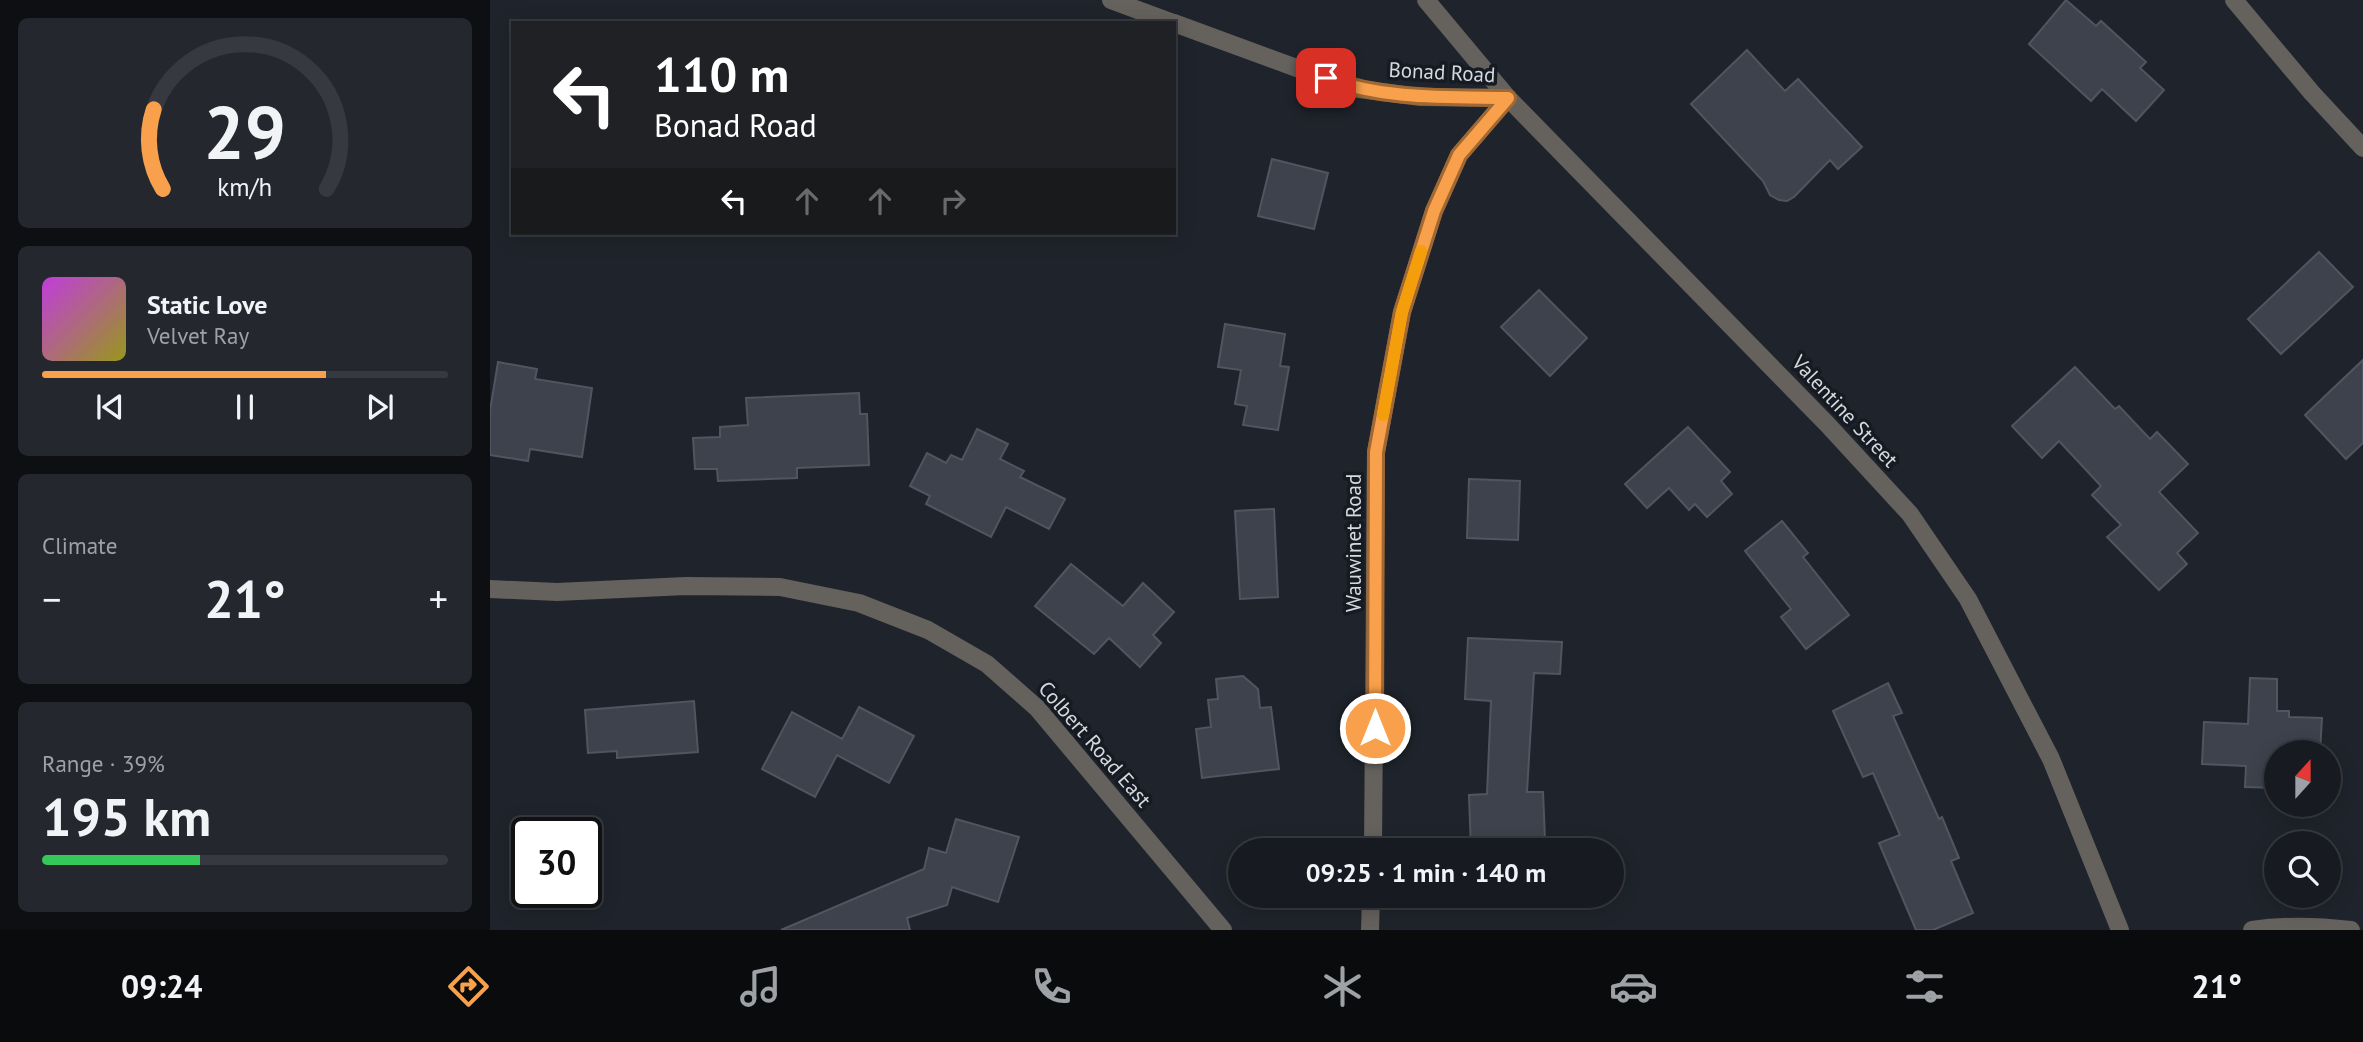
<!DOCTYPE html>
<html lang="en">
<head>
<meta charset="utf-8">
<style>
	:root { --surface:#171b21; --page:#24282e; --text:#f1f3f6; --muted:#9ea1a5; --line:#36393f; --accent:#f8a04b }
	body { margin:0; font-family:"PT Sans",sans-serif; background:var(--page); color:var(--text); height:100vh; display:flex; flex-direction:column; font-size:26px; white-space:nowrap }
	* { box-sizing:border-box; margin:0 }
	p { font-size:23px; color:var(--muted) }
	.icon { flex:none; width:38px; height:38px; fill:none; stroke:currentColor; stroke-width:2; stroke-linecap:round; stroke-linejoin:round }
	.map { position:relative; flex:1; overflow:hidden }
	.details { display:flex; flex-direction:column; gap:18px; padding:18px; background:#0d0f12; width:490px }
	.details>* { flex:none }
	.top-card { position:absolute; left:21px; top:21px; width:665px; height:214px; border-radius:0px; box-shadow:0 4px 18px #0003,0 0 0 2px var(--line); background:#202124; color:#fff; overflow:hidden }
	.needle { width:46px; rotate:21deg }
	.fabs { position:absolute; left:1774px; top:740px; display:grid; gap:14px }
	.fabs a { display:grid; place-items:center; width:77px; height:77px; border-radius:50%; background:var(--surface); box-shadow:0 4px 18px #0003,0 0 0 2px var(--line); font-size:35px }
	.speed { position:absolute; left:21px; top:817px; display:flex; gap:14px; font-size:35px; font-weight:700; text-align:center }
	.speed>* { display:grid; place-content:center; width:91px; height:91px; border-radius:50%; background:var(--surface); box-shadow:0 4px 18px #0003,0 0 0 2px var(--line); line-height:1 }
	.speed .limit { border:4px solid #111; border-radius:10px; background:#fff; color:#111 }
	.pin { position:absolute; display:grid; place-items:center; width:60px; height:60px; color:#fff; margin:-30px; border-radius:14px; box-shadow:0 4px 10px #0006 }
	.me { position:absolute; width:77px; margin:-38px; rotate:0deg; stroke-linejoin:round; filter:drop-shadow(0 0 5px #0008) }
	.turn { display:flex; align-items:center; gap:24px; height:147px; padding:0 28px; font-size:32px }
	.turn .icon { width:91px; height:91px; stroke-width:2.5 }
	.turn b { display:block; font-size:49px; line-height:60px }
	.lanes { display:flex; align-items:center; height:66px; padding:0 28px; background:#0003; justify-content:center; gap:35px; direction:ltr }
	.lanes .off { opacity:.35 }
	.big { font-size:52px; font-weight:600; line-height:1.1 }
	.details .widget { flex:1; display:flex; flex-direction:column; justify-content:center; gap:10px; min-width:0; padding:0 24px; border-radius:10px; background:var(--page) }
	.details .dial { align-items:center; gap:0 }
	.dial svg { height:182px; overflow:visible; fill:none; stroke:var(--line); stroke-width:7; stroke-linecap:round; text-anchor:middle }
	.dial text { fill:var(--text); stroke:none }
	.song { display:flex; align-items:center; gap:21px }
	.cover { width:84px; height:84px; border-radius:10px; background:linear-gradient(135deg,hsl(290 70% 55%),hsl(60 70% 35%)) }
	.played { height:7px; border-radius:4px; background:linear-gradient(90deg,var(--accent) 70%,var(--line) 70%) }
	.keys { display:flex; justify-content:space-around; direction:ltr }
	.heat { display:flex; justify-content:space-between; align-items:center; font-size:38px; direction:ltr }
	.charge { height:10px; border-radius:5px; background:linear-gradient(90deg,#34c759 39%,var(--line) 0) }
	.trip { position:absolute; left:738px; top:838px; width:396px; height:70px; border-radius:35px; background:var(--surface); box-shadow:0 4px 18px #0003,0 0 0 2px var(--line); font-weight:600; line-height:70px; text-align:center }
	.tabs { display:flex; height:112px; justify-content:space-around; align-items:center; background:#090b0d; color:var(--muted) }
	.tabs .icon { width:49px; height:49px }
	.tabs .active { color:var(--accent) }
	.tabs b { font-size:32px; color:var(--text) }
	main { display:flex; flex:1; min-height:0 }
	.map>svg:first-child { display:block }
	.building { fill:#3d424c; stroke:#50555f; stroke-width:2 }
	.lines { fill:none; stroke-linecap:round; stroke-linejoin:round }
	.minor { stroke:#65615d; stroke-width:18 }
	.tertiary { stroke:#65615d; stroke-width:18 }
	.route-casing { stroke:#a16831; stroke-width:18 }
	.route { stroke:#f8a04b; stroke-width:12 }
	.slow { stroke:#f59e0b; stroke-width:12 }
	.labels { text-anchor:middle; dominant-baseline:central; stroke-width:7; stroke-linejoin:round; paint-order:stroke }
	.street-label { font-size:21px; fill:#d6d9de; stroke:#161a23 }
</style>
</head>
<body>
<main>
<section class="details">
<div class="widget dial"><svg viewBox="0 0 100 80">
<path d="M14 69A42 42 0 1 1 86 69"/>
<path d="M14 69A42 42 0 0 1 10 34" stroke="#f8a04b"/>
<text x="50" y="56" font-size="32" font-weight="700">29</text>
<text x="50" y="72" font-size="11">km/h</text>
</svg></div>
<div class="widget">
<div class="song"><i class="cover"></i><div><b>Static Love</b><p>Velvet Ray</p></div></div>
<div class="played"></div>
<div class="keys"><svg class="icon" aria-label="previous" viewBox="0 0 24 24"><path d="M18 5L8 12l10 7zM5 5v14"/></svg><svg class="icon" aria-label="pause" viewBox="0 0 24 24"><path d="M8 5v14M16 5v14"/></svg><svg class="icon" aria-label="next" viewBox="0 0 24 24"><path d="M6 5l10 7-10 7zM19 5v14"/></svg></div>
</div>
<div class="widget"><p>Climate</p>
<div class="heat"><a>−</a><b class="big">21°</b><a>+</a></div>
</div>
<div class="widget"><p>Range · 39%</p><b class="big">195 km</b><div class="charge"></div></div>
</section>
<div class="map">
<svg width="1873" height="930" viewBox="0 0 1873 930">
	<rect width="100%" height="100%" fill="#1f242c"/>
	<g class="building">
		<path d="M 1576,0 L 1606,26 L 1611,21 L 1656,62 L 1650,68 L 1674,90 L 1646,121 L 1612,89 L 1601,101 L 1539,44 Z"/>
		<path d="M 1257,50 L 1295,91 L 1308,79 L 1372,147 L 1348,169 L 1340,160 L 1304,197 L 1297,201 L 1289,200 L 1280,195 L 1273,181 L 1201,104 Z"/>
		<path d="M 782,159 L 838,173 L 824,229 L 768,216 Z"/>
		<path d="M 1829,252 L 1863,287 L 1791,354 L 1758,319 Z"/>
		<path d="M 1049,290 L 1097,338 L 1060,376 L 1011,327 Z"/>
		<path d="M 735,324 L 795,334 L 790,366 L 799,367 L 788,430 L 753,425 L 757,406 L 745,404 L 751,370 L 728,367 Z"/>
		<path d="M 1873,360 L 1873,443 L 1856,459 L 1815,415 Z"/>
		<path d="M 8,362 L 47,369 L 45,379 L 102,388 L 92,457 L 40,449 L 38,461 L 0,455 L 0,411 Z"/>
		<path d="M 1585,367 L 1625,409 L 1629,406 L 1660,439 L 1667,432 L 1698,464 L 1669,492 L 1708,533 L 1687,553 L 1697,564 L 1669,590 L 1617,537 L 1631,525 L 1602,495 L 1611,486 L 1569,441 L 1552,458 L 1522,426 Z"/>
		<path d="M 369,393 L 370,414 L 377,414 L 379,465 L 307,468 L 307,478 L 228,481 L 227,469 L 205,469 L 203,438 L 230,437 L 230,427 L 258,425 L 256,398 Z"/>
		<path d="M 1198,427 L 1240,472 L 1231,481 L 1242,494 L 1217,517 L 1205,504 L 1199,510 L 1179,488 L 1157,508 L 1135,484 Z"/>
		<path d="M 487,429 L 518,444 L 510,459 L 534,471 L 530,477 L 575,499 L 559,529 L 516,507 L 501,537 L 436,504 L 440,496 L 420,486 L 437,453 L 456,463 L 461,455 L 472,460 Z"/>
		<path d="M 979,479 L 1030,481 L 1028,540 L 977,538 Z"/>
		<path d="M 784,509 L 788,597 L 750,599 L 745,511 Z"/>
		<path d="M 1292,521 L 1318,553 L 1313,557 L 1359,615 L 1316,649 L 1291,617 L 1301,609 L 1255,551 Z"/>
		<path d="M 581,564 L 633,606 L 653,583 L 684,612 L 663,635 L 671,643 L 650,667 L 619,638 L 604,654 L 545,606 Z"/>
		<path d="M 978,638 L 1072,642 L 1070,674 L 1044,673 L 1037,792 L 1053,792 L 1055,839 L 1029,840 L 1029,850 L 967,850 L 981,849 L 979,795 L 997,794 L 1001,701 L 975,699 Z"/>
		<path d="M 753,676 L 768,689 L 770,708 L 781,707 L 789,769 L 712,778 L 706,729 L 721,727 L 718,700 L 728,699 L 726,679 Z"/>
		<path d="M 1760,678 L 1787,679 L 1787,711 L 1799,711 L 1799,717 L 1832,718 L 1830,752 L 1787,752 L 1787,788 L 1755,787 L 1756,766 L 1712,764 L 1714,722 L 1758,724 Z"/>
		<path d="M 1398,683 L 1412,713 L 1403,716 L 1449,819 L 1452,817 L 1469,858 L 1461,861 L 1483,913 L 1443,930 L 1426,930 L 1389,843 L 1410,835 L 1383,773 L 1373,777 L 1343,711 Z"/>
		<path d="M 204,701 L 208,752 L 127,758 L 127,751 L 98,753 L 95,710 Z"/>
		<path d="M 369,707 L 424,736 L 399,783 L 347,755 L 325,797 L 272,769 L 302,712 L 352,739 Z"/>
		<path d="M 466,819 L 529,837 L 508,902 L 462,887 L 457,905 L 417,918 L 420,930 L 291,930 L 434,869 L 439,848 L 456,853 Z"/>
		<path d="M 969,896 L 1032,896 L 1032,899 L 969,902 Z"/>
	</g>
	<g class="lines">
		<g class="minor">
			<path d="M 621,0 L 683,23"/>
			<path d="M 1744,0 L 1822,93 L 1873,148"/>
			<path d="M 684,23 L 861,88 L 931,97 L 1018,98"/>
			<path d="M 0,589 L 67,592 L 196,586 L 290,587 L 369,603 L 438,630 L 497,664 L 547,708 L 733,930"/>
			<path d="M 883,850 L 886,452 L 912,312 L 944,211 L 969,155 L 1018,98"/>
			<path d="M 880,930 L 881,896"/>
			<path d="M 1762,930 C 1795,925 1827,926 1861,930"/>
		</g>
		<path class="tertiary" d="M 936,0 L 1018,98 L 1337,424 L 1420,514 L 1478,599 L 1561,759 L 1630,930"/>
	</g>
	<g class="lines">
		<defs>
			<path id="route" d="M 836,78 C 894,100 957,97 1018,98 L 969,155 L 944,211 L 912,312 L 886,452 L 885,728"/>
		</defs>
		<use href="#route" class="route-casing"/>
		<use href="#route" class="route"/>
		<path class="slow" d="M 893,415 L 912,312 L 931,251"/>
	</g>
	<g class="labels">
		<g class="street-label">
			<text transform="translate(952 72) rotate(3)">Bonad Road</text>
			<text transform="translate(1355 411) rotate(47)">Valentine Street</text>
			<text transform="translate(863 543) rotate(-90)">Wauwinet Road</text>
			<text transform="translate(605 744) rotate(49)">Colbert Road East</text>
		</g>
	</g>
</svg>
<div class="fabs">
<a><svg class="needle" viewBox="-14 -14 28 28"><path d="M0-13l5 13h-10z" fill="#e53935"/><path d="M0 13l5-13h-10z" fill="#9ea1a5"/></svg></a>
<a><svg class="icon" aria-label="search" viewBox="0 0 24 24"><circle cx="10" cy="10" r="6"/><path d="M15 15l6 6"/></svg></a>
</div>
<div class="speed"><div class="limit">30</div></div>
<div class="pin" style="left:836px;top:78px;background:#d93025"><svg class="icon" aria-label="arrive" viewBox="0 0 24 24"><path d="M6 21V4h12l-3 4 3 4H6"/></svg></div>
<svg class="me" style="left:885px;top:728px" viewBox="-20 -20 40 40"><circle r="17" fill="#f8a04b" stroke="#fff" stroke-width="3"/><path d="M0-11L8 9 0 5-8 9z" fill="#fff"/></svg>
<div class="trip">09:25 · 1 min · 140 m</div>
<div class="top-card">
<div class="turn"><svg class="icon" aria-label="left" viewBox="0 0 24 24"><path d="M17 20v-9H6M10 6l-5 5 5 5"/></svg><div><b>110 m</b>Bonad Road</div></div>
<div class="lanes"><svg class="icon" aria-label="left" viewBox="0 0 24 24"><path d="M17 20v-9H6M10 6l-5 5 5 5"/></svg><svg class="icon off" aria-label="ahead" viewBox="0 0 24 24"><path d="M12 20V5M6 11l6-6 6 6"/></svg><svg class="icon off" aria-label="ahead" viewBox="0 0 24 24"><path d="M12 20V5M6 11l6-6 6 6"/></svg><svg class="icon off" aria-label="right" viewBox="0 0 24 24"><path d="M7 20v-9h11M14 6l5 5-5 5"/></svg></div>
</div>
</div>
</main>
<nav class="tabs">
<b>09:24</b>
<svg class="icon active" aria-label="directions" viewBox="0 0 24 24"><path d="M12 3l9 9-9 9-9-9zM9 14v-3h6M13 9l2 2-2 2"/></svg>
<svg class="icon" aria-label="music" viewBox="0 0 24 24"><path d="M9 18V5l10-2v13"/><circle cx="6" cy="18" r="3"/><circle cx="16" cy="16" r="3"/></svg>
<svg class="icon" aria-label="phone" viewBox="0 0 24 24"><path d="M5 4h4l2 5-3 2q2 4 5 5l2-3 5 2v4C11 20 4 13 5 4z"/></svg>
<svg class="icon" aria-label="climate" viewBox="0 0 24 24"><path d="M12 3v18M4 7l16 10M4 17L20 7"/></svg>
<svg class="icon" aria-label="car" viewBox="0 0 24 24"><path d="M5 17H2v-5l4-1 3-4h7l3 4 3 1v5h-3M9 17h6M6 11h13"/><circle cx="7" cy="17" r="2"/><circle cx="17" cy="17" r="2"/></svg>
<svg class="icon" aria-label="filters" viewBox="0 0 24 24"><path d="M4 7h16M4 17h16"/><circle cx="9" cy="7" r="2"/><circle cx="15" cy="17" r="2"/></svg>
<b>21°</b>
</nav>
</body>
</html>
